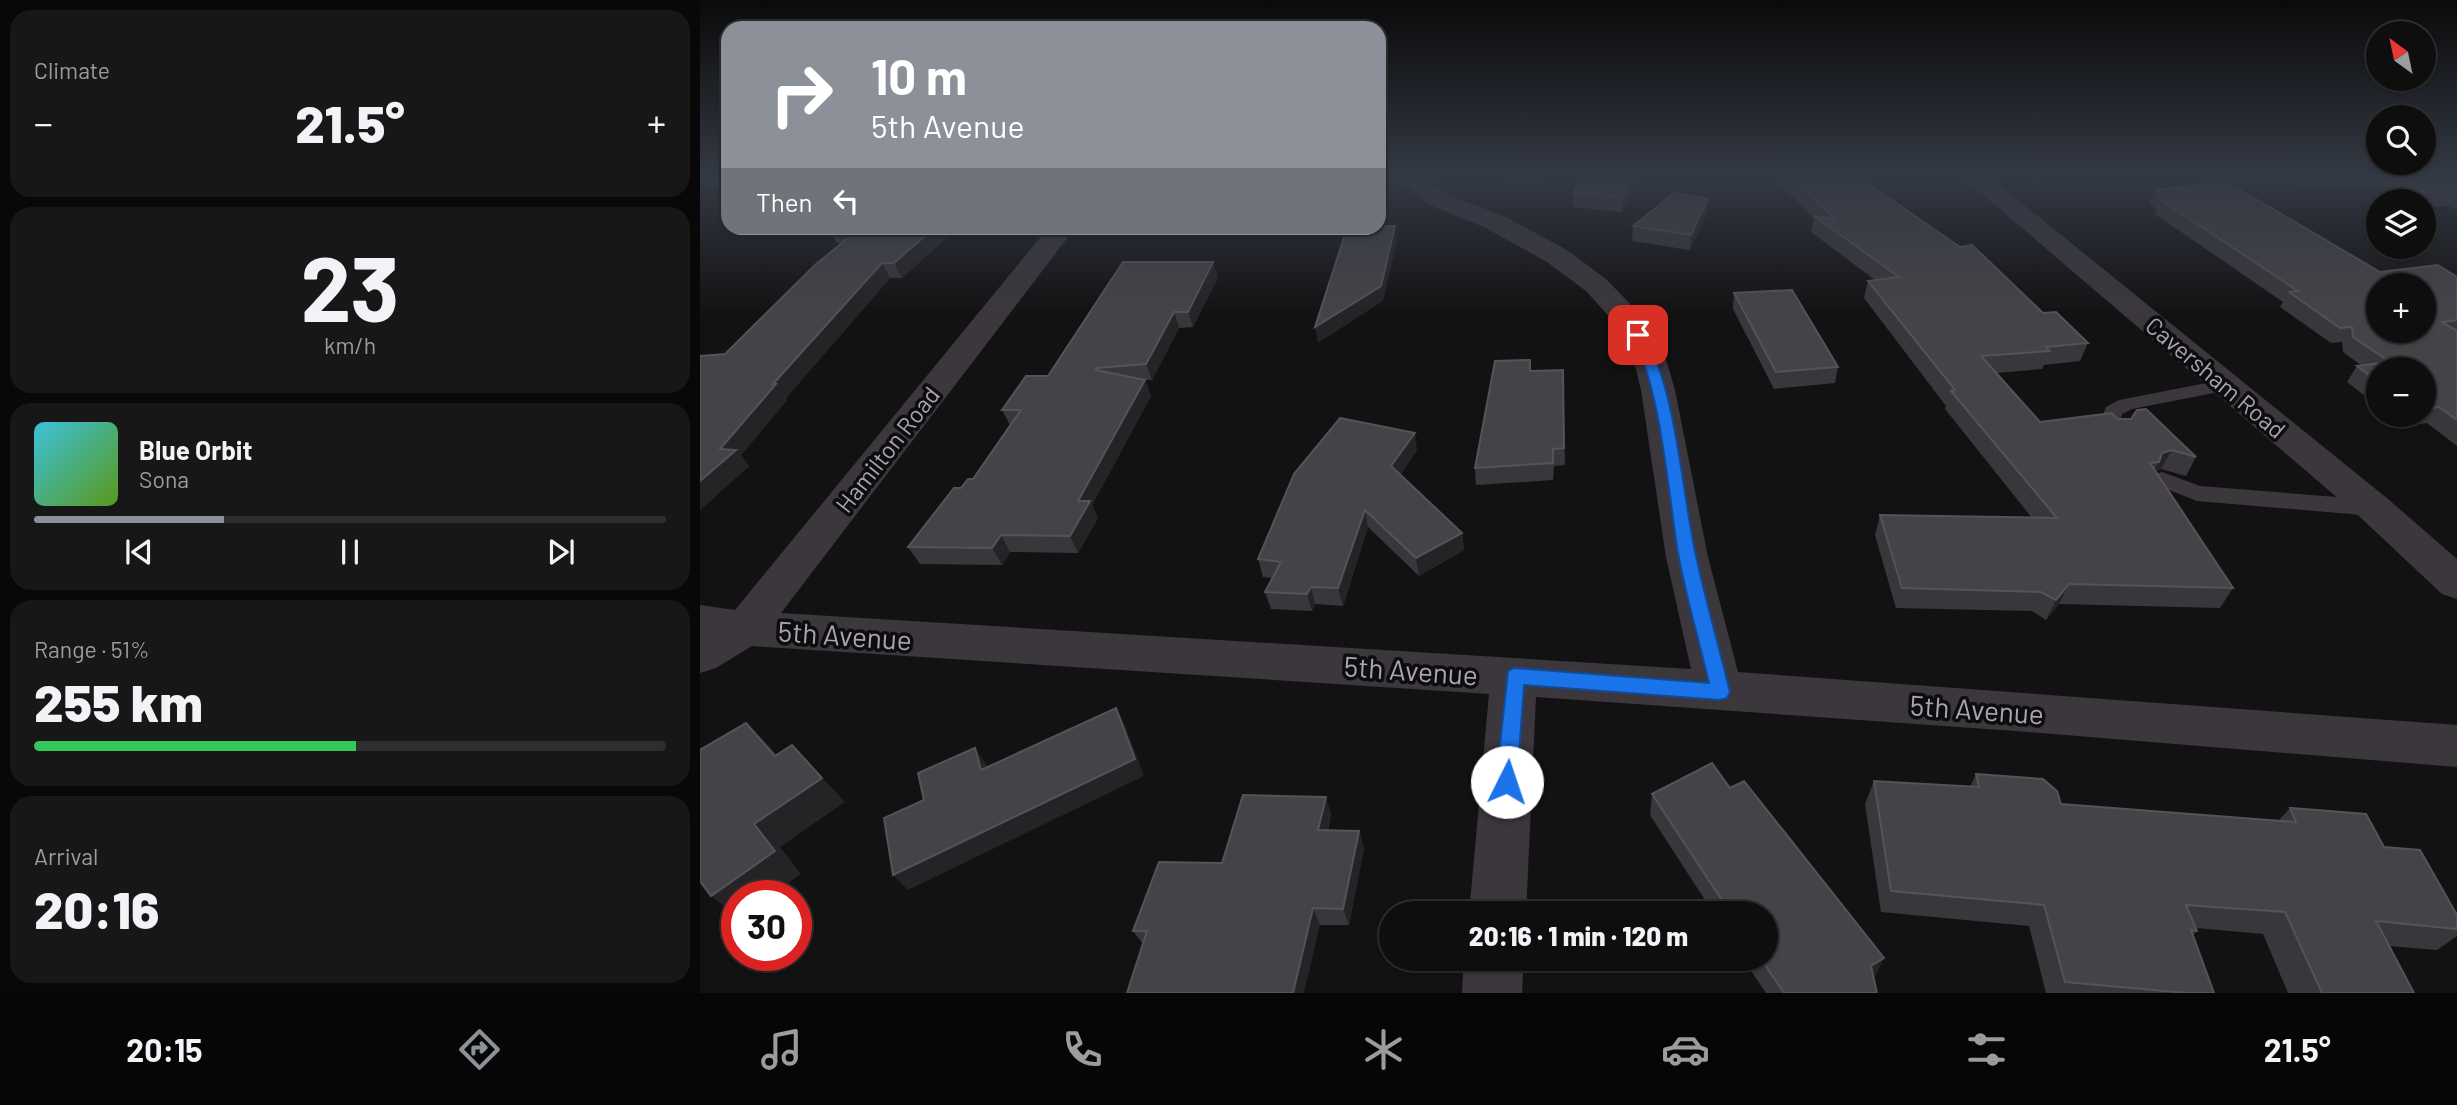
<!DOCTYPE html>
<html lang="en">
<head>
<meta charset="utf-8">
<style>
	:root { --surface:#0e0e0e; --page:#171717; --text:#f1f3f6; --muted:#9b9c9e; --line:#2e2e2e; --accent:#8c9099 }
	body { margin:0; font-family:Barlow,sans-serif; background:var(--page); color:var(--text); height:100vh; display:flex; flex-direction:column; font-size:26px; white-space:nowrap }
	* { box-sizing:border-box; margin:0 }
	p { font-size:23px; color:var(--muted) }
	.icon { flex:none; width:38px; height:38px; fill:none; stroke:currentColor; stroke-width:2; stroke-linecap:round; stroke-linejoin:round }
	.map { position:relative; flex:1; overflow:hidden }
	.details { display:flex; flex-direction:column; gap:10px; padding:10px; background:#080808; width:700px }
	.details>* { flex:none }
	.top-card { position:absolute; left:21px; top:21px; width:665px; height:214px; border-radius:21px; box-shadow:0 2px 5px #0004,0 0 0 2px var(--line); background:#8c9099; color:#fff; overflow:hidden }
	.needle { width:46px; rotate:327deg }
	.tools { position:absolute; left:1666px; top:21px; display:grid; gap:14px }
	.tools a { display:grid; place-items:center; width:70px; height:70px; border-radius:50%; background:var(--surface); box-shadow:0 2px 5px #0004,0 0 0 2px var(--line); font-size:35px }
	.speed { position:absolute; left:21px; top:880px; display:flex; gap:14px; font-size:35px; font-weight:700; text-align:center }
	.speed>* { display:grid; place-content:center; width:91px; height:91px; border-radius:50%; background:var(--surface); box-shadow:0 2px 5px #0004,0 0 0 2px var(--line); line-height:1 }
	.speed .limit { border:10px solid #d22; background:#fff; color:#111 }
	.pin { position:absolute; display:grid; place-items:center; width:60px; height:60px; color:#fff; margin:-30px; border-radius:14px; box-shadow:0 4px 10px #0006 }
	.me { position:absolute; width:77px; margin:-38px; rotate:4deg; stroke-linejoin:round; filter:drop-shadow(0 0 5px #0008) }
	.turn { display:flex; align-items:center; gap:24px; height:147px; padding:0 35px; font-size:32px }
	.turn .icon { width:91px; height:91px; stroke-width:2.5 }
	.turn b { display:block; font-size:49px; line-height:60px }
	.then { display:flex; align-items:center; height:66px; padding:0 35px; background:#0003; gap:14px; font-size:26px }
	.big { font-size:52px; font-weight:800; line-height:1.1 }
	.details .tile { flex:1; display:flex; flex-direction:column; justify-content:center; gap:10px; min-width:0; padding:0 24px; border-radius:21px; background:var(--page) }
	.details .dial { align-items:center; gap:0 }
	.dial b { font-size:91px; line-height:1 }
	.song { display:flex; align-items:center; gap:21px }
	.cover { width:84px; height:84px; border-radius:10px; background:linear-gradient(135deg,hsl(190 70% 55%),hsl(90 70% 35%)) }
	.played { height:7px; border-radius:4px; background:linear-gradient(90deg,var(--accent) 30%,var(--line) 30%) }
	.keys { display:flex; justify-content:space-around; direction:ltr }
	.heat { display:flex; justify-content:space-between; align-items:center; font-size:38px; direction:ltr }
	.charge { height:10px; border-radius:5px; background:linear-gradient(90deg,#34c759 51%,var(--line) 0) }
	.trip { position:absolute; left:679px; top:901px; width:399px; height:70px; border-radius:35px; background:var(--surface); box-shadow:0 2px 5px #0004,0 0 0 2px var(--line); font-weight:800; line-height:70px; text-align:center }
	.tabs { display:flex; height:112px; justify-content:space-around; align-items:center; background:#060606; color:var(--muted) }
	.tabs .icon { width:49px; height:49px }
	.tabs .selected { color:var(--accent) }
	.tabs b { font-size:32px; color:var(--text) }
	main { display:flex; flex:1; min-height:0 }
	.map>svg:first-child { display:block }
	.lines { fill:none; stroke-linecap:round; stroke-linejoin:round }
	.service { fill:#3b373d; fill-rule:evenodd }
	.minor { fill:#3b373d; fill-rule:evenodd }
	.wall { fill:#39373b }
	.shaded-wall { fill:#252326 }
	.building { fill:#464348; stroke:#555259; stroke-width:2; fill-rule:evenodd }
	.route { fill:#1a73e8; stroke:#114b97; stroke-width:2 }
	.labels { text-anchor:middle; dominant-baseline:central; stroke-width:7; stroke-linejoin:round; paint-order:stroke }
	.street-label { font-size:24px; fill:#aaa3b4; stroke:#0e0d0e }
	.near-street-label { font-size:28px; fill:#aaa3b4; stroke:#0e0d0e }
</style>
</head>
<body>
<main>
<section class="details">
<div class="tile"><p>Climate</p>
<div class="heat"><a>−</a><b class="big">21.5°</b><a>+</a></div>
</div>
<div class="tile dial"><b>23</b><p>km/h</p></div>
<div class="tile">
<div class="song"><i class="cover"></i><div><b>Blue Orbit</b><p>Sona</p></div></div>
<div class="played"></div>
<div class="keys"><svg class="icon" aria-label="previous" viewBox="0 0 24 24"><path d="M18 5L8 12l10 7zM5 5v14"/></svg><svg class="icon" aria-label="pause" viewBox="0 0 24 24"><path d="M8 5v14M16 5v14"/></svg><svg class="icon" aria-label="next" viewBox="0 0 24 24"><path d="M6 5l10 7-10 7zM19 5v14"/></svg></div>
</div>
<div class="tile"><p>Range · 51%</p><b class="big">255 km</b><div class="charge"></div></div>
<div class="tile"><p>Arrival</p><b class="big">20:16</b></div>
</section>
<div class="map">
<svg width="1757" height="993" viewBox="0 0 1757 993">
	<rect width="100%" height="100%" fill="#131213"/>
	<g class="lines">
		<g class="service">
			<path d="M 1527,379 L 1534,381 L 1537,385 L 1534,389 L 1432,409 L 1422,414 L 1420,422 L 1426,430 L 1422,435 L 1408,435 L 1400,422 L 1406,407 L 1419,400 Z"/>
			<path d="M 1462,472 L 1500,486 L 1674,500 L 1682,502 L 1686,508 L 1682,514 L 1674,516 L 1497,501 L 1454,484 L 1451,479 L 1454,474 Z"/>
		</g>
		<g class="minor">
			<path d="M 694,175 L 721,175 L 748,195 L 802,215 L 867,250 L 906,279 L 938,312 L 964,353 L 975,390 L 1008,557 L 1038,672 L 1757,725 L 1757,767 L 1329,732 L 836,697 L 826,914 L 769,914 L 789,694 L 52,646 L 16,668 L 0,673 L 0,605 L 35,610 L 348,228 L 375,228 L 81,613 L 991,669 L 966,557 L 941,390 L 932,353 L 914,322 L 886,291 L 847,262 L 784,227 L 730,205 Z"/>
			<path d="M 1260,175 L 1287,175 L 1688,499 L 1757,559 L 1757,599 L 1742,594 L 1660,517 Z"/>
			<path d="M 1505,175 L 1757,176 L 1757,190 L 1517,182 L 1508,180 Z"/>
			<path d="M 764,959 L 824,959 L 822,993 L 762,993 Z"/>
		</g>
	</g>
	<g class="wall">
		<rect x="0" y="175" width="28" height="10"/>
		<path d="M 800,175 L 847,175 L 820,185 Z"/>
		<path d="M 942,175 L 922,212 L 873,207 L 873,192 Z"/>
		<path d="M 1082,175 L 1156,175 L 1343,313 L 1388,343 L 1380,361 L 1344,365 L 1342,369 L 1296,373 L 1340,422 L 1417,419 L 1496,457 L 1486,476 L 1461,469 L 1456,471 L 1533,588 L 1520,608 L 1359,604 L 1346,620 L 1332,611 L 1196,608 L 1175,535 L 1180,515 L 1332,518 L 1245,409 L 1246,406 L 1164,298 L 1168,281 L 1175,280 L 1111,232 L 1114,218 L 1081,185 Z"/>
		<path d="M 1697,177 L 1757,179 L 1757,210 L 1748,206 L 1724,206 L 1724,201 L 1706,201 L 1689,190 Z"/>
		<path d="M 1455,190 L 1680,272 L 1757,277 L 1757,446 L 1727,423 L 1705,426 L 1690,415 L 1724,415 L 1724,369 L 1678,369 L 1678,406 L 1647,382 L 1657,366 L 1662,366 L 1643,352 L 1642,342 L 1631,343 L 1580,307 L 1583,302 L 1455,214 L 1457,209 L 1449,204 Z"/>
		<path d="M 1008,199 L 1007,214 L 990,250 L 932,241 L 933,226 Z"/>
		<path d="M 128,228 L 257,228 L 202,278 L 190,278 L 86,398 L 87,400 L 41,455 L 49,466 L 0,510 L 25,354 L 142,243 L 137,243 Z"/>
		<path d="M 518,277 L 493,327 L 479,328 L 452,380 L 445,380 L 451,396 L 392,505 L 398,518 L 378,553 L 310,552 L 302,565 L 220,564 L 208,547 L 261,488 L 273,479 L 310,425 L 302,410 L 348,376 Z"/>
		<path d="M 1034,293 L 1138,367 L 1135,383 L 1074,389 L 1033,309 Z"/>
		<path d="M 863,370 L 865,465 L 854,466 L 853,480 L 776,485 L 775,468 L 831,371 Z"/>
		<path d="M 717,450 L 700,475 L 762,533 L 764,550 L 719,576 L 668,527 L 643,606 L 615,604 L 612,611 L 571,609 L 565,592 L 573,578 L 563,577 L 558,559 Z"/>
		<path d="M 1276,774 L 1361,804 L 1578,821 L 1590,808 L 1684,847 L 1757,915 L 1757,936 L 1737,950 L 1689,946 L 1714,993 L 1588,993 L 1563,934 L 1496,928 L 1497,931 L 1493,935 L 1514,993 L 1346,993 L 1329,926 L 1181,912 L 1165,804 L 1174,781 L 1270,787 Z"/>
		<path d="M 1030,788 L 1175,977 L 1173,978 L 1177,993 L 1066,993 L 1043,959 L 1066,959 L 1066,914 L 1014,914 L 950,815 L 952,794 Z"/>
		<path d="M 631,814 L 628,831 L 659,831 L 664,848 L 649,925 L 620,925 L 443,944 L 433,931 L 522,863 Z"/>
	</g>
	<g class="shaded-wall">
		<path d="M 820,175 L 847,175 L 820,185 Z"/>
		<path d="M 935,175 L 942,175 L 922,212 L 922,198 Z"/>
		<path d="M 1008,199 L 1007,214 L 990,250 L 991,235 Z"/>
		<path d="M 695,226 L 697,241 L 683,301 L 618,343 L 615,327 Z"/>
		<path d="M 234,228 L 257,228 L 202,278 L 194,263 Z"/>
		<path d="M 513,262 L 518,277 L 493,327 L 488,312 Z"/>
		<path d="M 182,263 L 190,278 L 86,398 L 87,400 L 41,455 L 49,466 L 0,510 L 0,481 L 20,449 L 73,384 Z"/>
		<path d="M 474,312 L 479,328 L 452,380 L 446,364 Z"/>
		<path d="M 445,380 L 451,396 L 392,505 L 398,518 L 378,553 L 370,536 L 378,501 Z"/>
		<path d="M 715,433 L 717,450 L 694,483 L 691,466 Z"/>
		<path d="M 1472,450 L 1461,469 L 1454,472 L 1462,453 Z"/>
		<path d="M 665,510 L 668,527 L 643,606 L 638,588 Z"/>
		<path d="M 762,533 L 764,550 L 719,576 L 716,558 Z"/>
		<path d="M 301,535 L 310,552 L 302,565 L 292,548 Z"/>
		<path d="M 1369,584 L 1359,604 L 1346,620 L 1356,600 Z"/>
		<path d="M 611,587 L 615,604 L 612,611 L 607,594 Z"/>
		<path d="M 416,708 L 425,725 L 444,776 L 208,890 L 193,875 Z"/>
		<path d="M 46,723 L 69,746 L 98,780 L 75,756 Z"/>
		<path d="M 92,745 L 145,802 L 80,847 L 101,874 L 70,896 L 37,896 L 37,916 L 11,896 L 54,824 Z"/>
		<path d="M 275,748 L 287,765 L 293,787 L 281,770 Z"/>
		<path d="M 626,797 L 631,814 L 624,847 L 618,830 Z"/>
		<path d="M 659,831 L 664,848 L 649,925 L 643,909 Z"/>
		<path d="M 613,908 L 620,925 L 604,993 L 593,993 Z"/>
		<path d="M 1184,958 L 1175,977 L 1162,985 L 1171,966 Z"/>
	</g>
	<g class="building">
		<path d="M 884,175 L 935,175 L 922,198 L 873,192 Z"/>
		<path d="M 1089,175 L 1156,175 L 1260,247 L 1272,245 L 1343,313 L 1356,312 L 1388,343 L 1346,347 L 1350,351 L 1281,356 L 1340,422 L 1412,413 L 1417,419 L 1431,419 L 1437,410 L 1446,409 L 1496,457 L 1472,450 L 1462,453 L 1459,462 L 1450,463 L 1533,588 L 1369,584 L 1356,600 L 1341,592 L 1202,588 L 1180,515 L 1357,518 L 1251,391 L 1255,390 L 1168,281 L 1199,277 L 1114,216 L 1136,219 Z"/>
		<path d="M 1697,177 L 1757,179 L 1757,192 L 1722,192 Z"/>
		<path d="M 1527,182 L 1680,272 L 1738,265 L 1757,277 L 1757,320 L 1742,322 L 1757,331 L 1757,420 L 1739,407 L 1724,409 L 1724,369 L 1678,369 L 1678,382 L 1657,366 L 1690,362 L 1653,337 L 1652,327 L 1640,328 L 1589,292 L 1598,291 L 1461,200 L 1470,199 L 1455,190 ZM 1678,285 L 1724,285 L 1724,331 L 1678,331 Z"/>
		<path d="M 974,193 L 1008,199 L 991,235 L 933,226 Z"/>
		<path d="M 679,226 L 695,226 L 681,286 L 615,327 L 647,228 L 679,228 Z"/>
		<path d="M 128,228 L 234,228 L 194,263 L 182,263 L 73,384 L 76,384 L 20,449 L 36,450 L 0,481 L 0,356 L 25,354 L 115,265 L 160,228 Z"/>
		<path d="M 423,262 L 513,262 L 488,312 L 474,312 L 446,364 L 396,368 L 396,370 L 445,380 L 378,501 L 390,501 L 370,536 L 301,535 L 292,548 L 208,547 L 254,488 L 261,488 L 268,479 L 273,479 L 321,410 L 302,410 L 326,376 L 348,376 Z"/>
		<path d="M 1092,290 L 1138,367 L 1076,372 L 1034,293 Z"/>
		<path d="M 830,360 L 830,371 L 863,370 L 864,448 L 853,449 L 853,463 L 775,468 L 795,361 Z"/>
		<path d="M 640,418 L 715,433 L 691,466 L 762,533 L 716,558 L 665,510 L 638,588 L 611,587 L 607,594 L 565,592 L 581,562 L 558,559 L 594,474 Z"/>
		<path d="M 416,708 L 435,759 L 193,875 L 184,818 L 224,800 L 218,773 L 275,748 L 281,770 Z"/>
		<path d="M 46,723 L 75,756 L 92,745 L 122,778 L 54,824 L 75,851 L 11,896 L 0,881 L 0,750 Z"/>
		<path d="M 1012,763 L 1030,788 L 1044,781 L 1184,958 L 1171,966 L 1177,993 L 1084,993 L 1061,959 L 1066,959 L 1066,914 L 1031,914 L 952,794 Z"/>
		<path d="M 1276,774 L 1343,779 L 1357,791 L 1361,804 L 1596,822 L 1590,808 L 1666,814 L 1684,847 L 1720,850 L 1757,915 L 1757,929 L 1676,921 L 1714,993 L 1622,993 L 1585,912 L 1486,905 L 1497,931 L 1491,930 L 1514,993 L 1487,993 L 1365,982 L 1344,905 L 1191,891 L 1174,781 L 1279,787 Z"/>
		<path d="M 543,795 L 626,797 L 618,830 L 659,831 L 643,909 L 613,908 L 593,993 L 427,993 L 447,931 L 433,931 L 459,862 L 522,863 Z"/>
	</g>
	<linearGradient id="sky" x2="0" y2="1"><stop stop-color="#0a0a0a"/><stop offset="0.56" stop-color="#333944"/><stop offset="1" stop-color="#333944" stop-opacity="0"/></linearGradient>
	<rect width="1757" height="314" fill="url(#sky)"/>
	<path class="route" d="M 938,332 L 942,333 C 976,383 982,494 996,556 C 1006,602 1019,647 1030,692 L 1027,698 L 1020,700 L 824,685 L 817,782 L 814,788 L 807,791 L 799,788 L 796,782 L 808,671 L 814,668 L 1009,683 C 999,640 986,597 978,553 C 968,493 961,385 931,335 Z"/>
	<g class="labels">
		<g class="street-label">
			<text transform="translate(1516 377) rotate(40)">Caversham Road</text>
			<text transform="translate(187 449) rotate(-52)">Hamilton Road</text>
		</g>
		<g class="near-street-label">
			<text transform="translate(145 635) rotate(4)">5th Avenue</text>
			<text transform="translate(711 670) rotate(4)">5th Avenue</text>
			<text transform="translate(1277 709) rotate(4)">5th Avenue</text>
		</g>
	</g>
</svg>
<div class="tools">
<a><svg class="needle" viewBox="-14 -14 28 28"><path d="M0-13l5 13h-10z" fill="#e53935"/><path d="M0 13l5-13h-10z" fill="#9b9c9e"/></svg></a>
<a><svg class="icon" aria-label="search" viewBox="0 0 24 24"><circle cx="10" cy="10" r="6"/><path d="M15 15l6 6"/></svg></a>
<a><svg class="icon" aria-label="layers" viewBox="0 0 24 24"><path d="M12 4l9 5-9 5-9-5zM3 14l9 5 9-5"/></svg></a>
<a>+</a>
<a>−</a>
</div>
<div class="speed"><div class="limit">30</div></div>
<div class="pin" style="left:938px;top:335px;background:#d93025"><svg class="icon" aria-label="arrive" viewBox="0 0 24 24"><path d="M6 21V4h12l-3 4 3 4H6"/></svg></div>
<svg class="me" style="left:807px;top:782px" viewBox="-20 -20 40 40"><circle r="19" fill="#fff"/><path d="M0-13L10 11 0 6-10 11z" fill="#1a73e8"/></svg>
<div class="trip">20:16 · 1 min · 120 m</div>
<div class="top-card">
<div class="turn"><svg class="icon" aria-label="right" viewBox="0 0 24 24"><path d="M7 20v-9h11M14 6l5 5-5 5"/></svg><div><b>10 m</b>5th Avenue</div></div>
<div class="then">Then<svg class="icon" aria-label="left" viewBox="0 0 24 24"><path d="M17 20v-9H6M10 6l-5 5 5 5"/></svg></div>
</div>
</div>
</main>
<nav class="tabs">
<b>20:15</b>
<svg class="icon selected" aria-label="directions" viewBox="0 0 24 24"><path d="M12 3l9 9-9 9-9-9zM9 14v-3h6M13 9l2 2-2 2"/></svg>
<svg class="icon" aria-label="music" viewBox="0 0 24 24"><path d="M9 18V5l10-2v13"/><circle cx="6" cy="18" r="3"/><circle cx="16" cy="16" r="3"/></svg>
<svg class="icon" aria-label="phone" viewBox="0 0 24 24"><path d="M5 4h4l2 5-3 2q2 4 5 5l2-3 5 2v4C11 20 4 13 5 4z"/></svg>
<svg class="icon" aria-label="climate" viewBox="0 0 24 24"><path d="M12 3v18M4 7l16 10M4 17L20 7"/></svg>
<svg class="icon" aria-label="car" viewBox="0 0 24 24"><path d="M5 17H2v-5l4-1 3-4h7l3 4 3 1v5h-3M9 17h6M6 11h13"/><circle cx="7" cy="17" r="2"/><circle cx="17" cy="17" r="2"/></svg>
<svg class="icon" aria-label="filters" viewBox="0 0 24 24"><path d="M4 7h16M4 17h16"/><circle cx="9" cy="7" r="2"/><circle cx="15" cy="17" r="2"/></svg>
<b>21.5°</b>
</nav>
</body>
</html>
